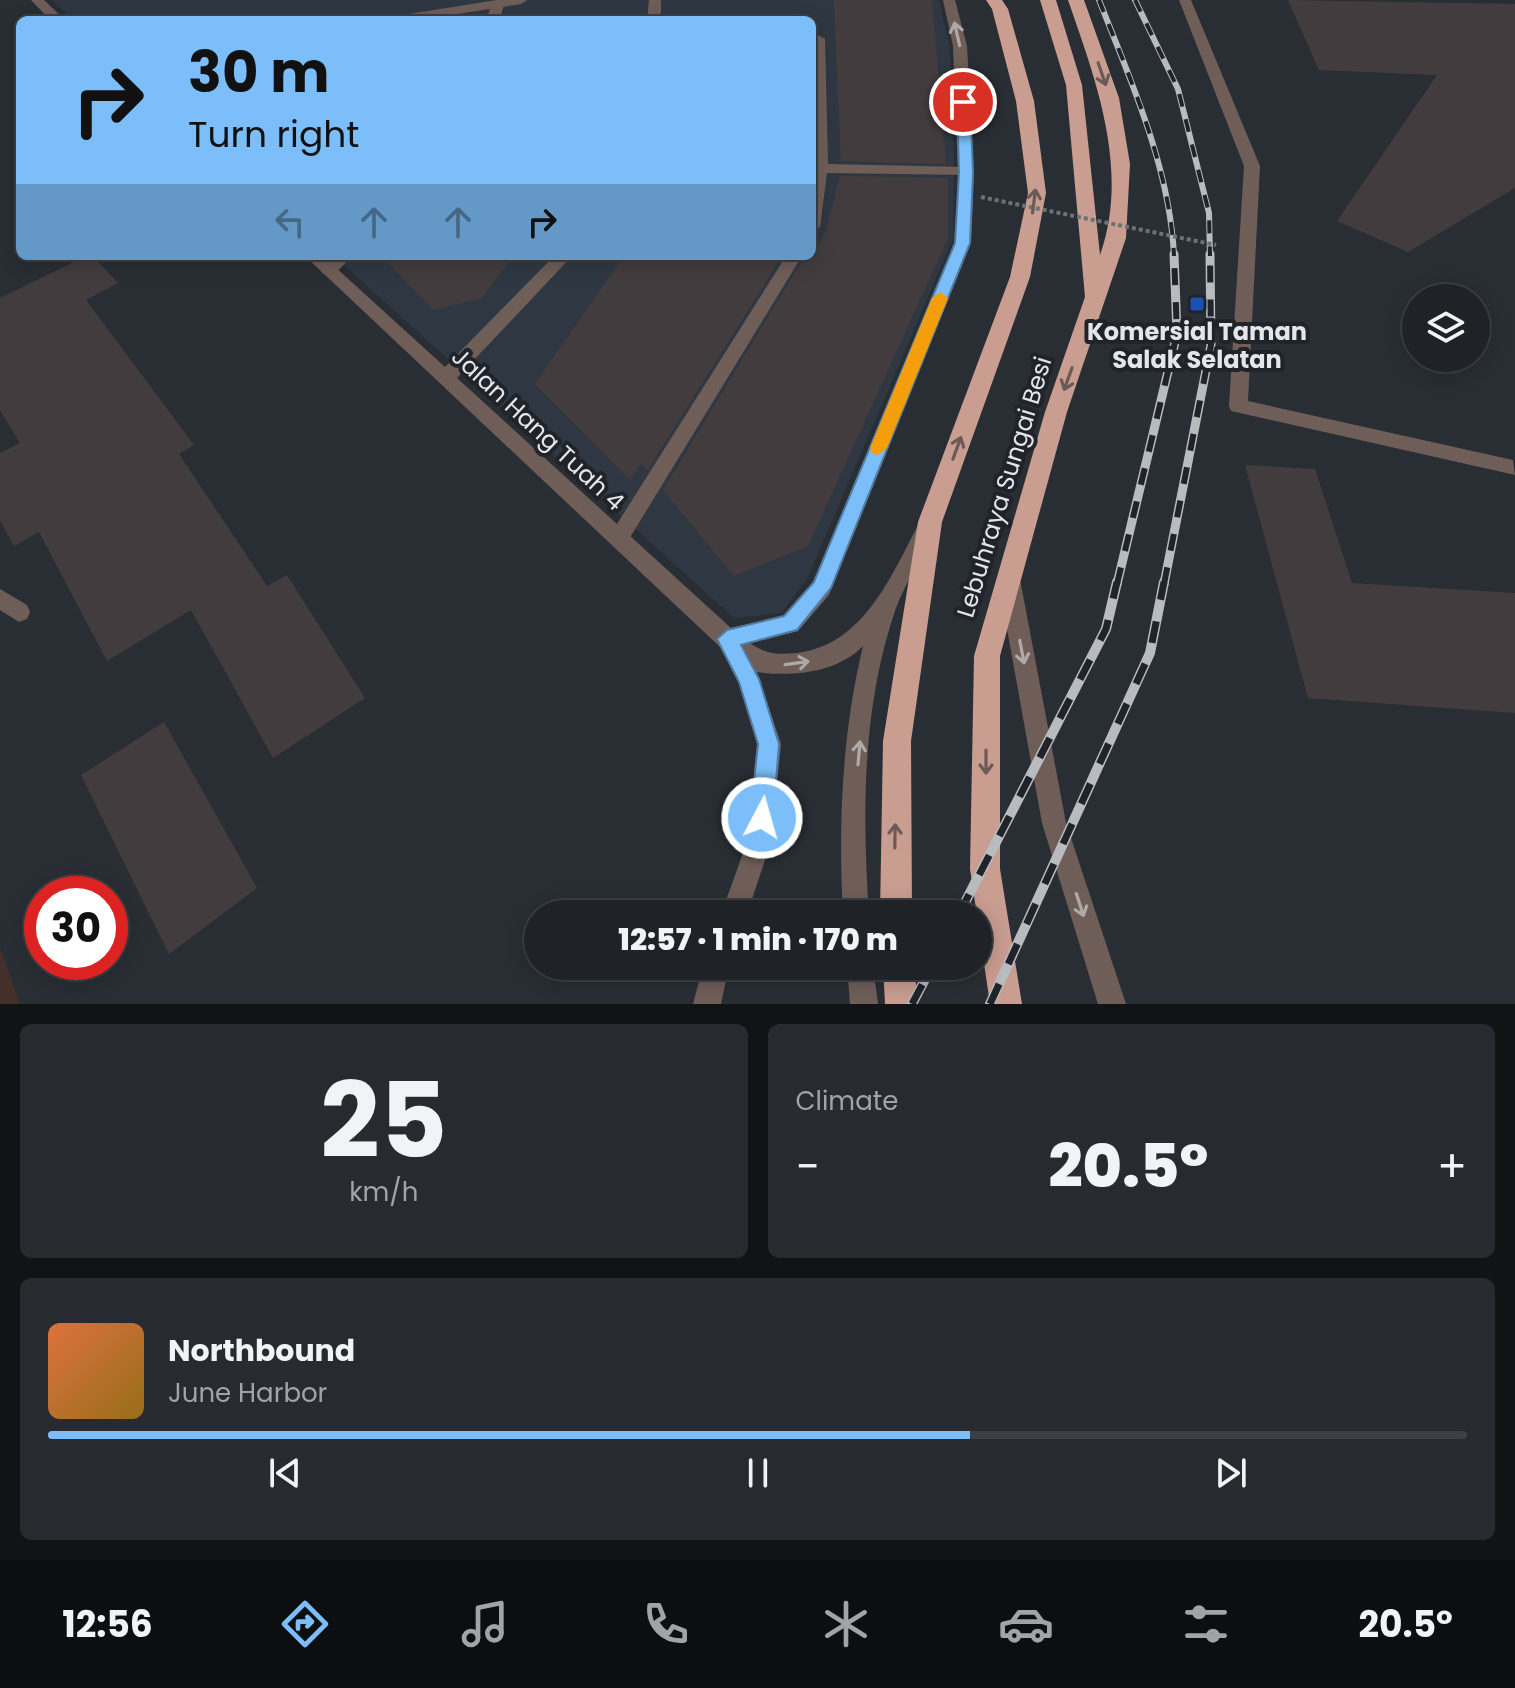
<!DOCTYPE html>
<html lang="en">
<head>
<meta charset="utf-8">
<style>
	:root { --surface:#1f2227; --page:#272a2f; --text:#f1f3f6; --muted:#a1a4a7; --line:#3c3f44; --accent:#7cbef9 }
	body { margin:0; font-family:Poppins,sans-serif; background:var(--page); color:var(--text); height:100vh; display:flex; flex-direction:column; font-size:30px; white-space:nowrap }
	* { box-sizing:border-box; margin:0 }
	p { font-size:26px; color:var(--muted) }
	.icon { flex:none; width:44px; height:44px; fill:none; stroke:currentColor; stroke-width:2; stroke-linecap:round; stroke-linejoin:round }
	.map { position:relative; height:1004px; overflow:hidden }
	.panel { display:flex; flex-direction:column; gap:20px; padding:20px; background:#111315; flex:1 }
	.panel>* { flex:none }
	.hud { position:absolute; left:16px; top:16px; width:800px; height:244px; border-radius:12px; box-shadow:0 4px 20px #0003,0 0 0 2px var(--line); background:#7cbef9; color:#111; overflow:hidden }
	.tools { position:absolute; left:1402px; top:284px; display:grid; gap:16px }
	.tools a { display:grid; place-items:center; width:88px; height:88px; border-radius:50%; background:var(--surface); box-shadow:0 4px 20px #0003,0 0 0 2px var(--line); font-size:40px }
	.speed { position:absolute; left:24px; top:876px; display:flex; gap:16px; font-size:40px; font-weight:700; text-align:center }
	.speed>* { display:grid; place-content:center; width:104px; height:104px; border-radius:50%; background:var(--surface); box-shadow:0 4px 20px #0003,0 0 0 2px var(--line); line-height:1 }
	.speed .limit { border:12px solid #d22; background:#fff; color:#111 }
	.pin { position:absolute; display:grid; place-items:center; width:68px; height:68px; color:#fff; margin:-34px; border:4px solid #fff; border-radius:50%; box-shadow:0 2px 8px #0007 }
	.me { position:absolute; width:88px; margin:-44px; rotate:6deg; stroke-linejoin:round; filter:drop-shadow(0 0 6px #0008) }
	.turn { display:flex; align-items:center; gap:28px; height:168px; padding:0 40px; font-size:36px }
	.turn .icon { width:104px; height:104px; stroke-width:2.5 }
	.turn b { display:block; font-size:56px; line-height:68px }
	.lanes { display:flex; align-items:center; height:76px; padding:0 40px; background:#0003; justify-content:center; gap:40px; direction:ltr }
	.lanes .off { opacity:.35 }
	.big { font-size:60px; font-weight:800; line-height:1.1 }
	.panel .card { flex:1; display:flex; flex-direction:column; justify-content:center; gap:12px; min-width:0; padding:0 28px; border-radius:12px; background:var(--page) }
	.panel .dial { align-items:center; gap:0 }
	.dial b { font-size:104px; line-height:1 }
	.song { display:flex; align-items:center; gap:24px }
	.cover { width:96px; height:96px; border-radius:12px; background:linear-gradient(135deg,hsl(20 70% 55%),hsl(40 70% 35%)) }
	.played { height:8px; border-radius:4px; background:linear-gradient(90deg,var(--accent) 65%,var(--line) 65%) }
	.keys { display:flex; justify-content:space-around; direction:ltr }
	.heat { display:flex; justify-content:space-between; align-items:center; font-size:44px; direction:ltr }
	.panel .tiles { flex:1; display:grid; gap:20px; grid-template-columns:1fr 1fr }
	.card:last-child { grid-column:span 2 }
	.trip { position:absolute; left:524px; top:900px; width:468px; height:80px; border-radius:40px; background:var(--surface); box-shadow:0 4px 20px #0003,0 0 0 2px var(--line); font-weight:800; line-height:80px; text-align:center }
	.menu { display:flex; height:128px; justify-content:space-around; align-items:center; background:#0c0e10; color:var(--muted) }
	.menu .icon { width:56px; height:56px }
	.menu .selected { color:var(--accent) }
	.menu b { font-size:36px; color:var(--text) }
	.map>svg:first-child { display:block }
	.built { fill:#2f3842 }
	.education { fill:#43302a }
	.building { fill:#433c3e }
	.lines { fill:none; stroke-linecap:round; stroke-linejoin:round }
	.lane { fill:#6f5d58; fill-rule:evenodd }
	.street { fill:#6f5d58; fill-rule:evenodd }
	.highway { fill:#c99d90; fill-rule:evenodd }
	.rail-far2-casing { stroke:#b8bcbf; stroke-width:6 }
	.rail-far1-casing { stroke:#b8bcbf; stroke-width:9 }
	.rail-casing { stroke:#b8bcbf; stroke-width:10 }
	.rail-far2 { stroke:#20242a; stroke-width:4; stroke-dasharray:13; stroke-linecap:butt }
	.rail-far1 { stroke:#20242a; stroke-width:6; stroke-dasharray:17; stroke-linecap:butt }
	.rail { stroke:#20242a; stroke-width:7; stroke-dasharray:22; stroke-linecap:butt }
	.path-bridge { stroke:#6c7176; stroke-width:4; stroke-dasharray:4 3; stroke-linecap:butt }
	.oneway { stroke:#afa9a8 }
	.oneway2 { stroke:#6c5a58 }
	.route { fill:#7cbef9; stroke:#517ca2; stroke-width:2 }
	.slow { fill:#f59e0b }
	.transit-dot { fill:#1a4fb4; stroke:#20242a; stroke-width:3 }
	.labels { text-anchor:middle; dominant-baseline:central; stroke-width:8; stroke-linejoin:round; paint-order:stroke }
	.poi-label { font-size:24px; font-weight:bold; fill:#e4e7ea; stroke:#20242a }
	.street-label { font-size:24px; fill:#e4e7ea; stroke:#20242a }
</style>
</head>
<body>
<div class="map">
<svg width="1515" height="1004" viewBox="0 0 1515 1004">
	<rect width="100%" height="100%" fill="#292e34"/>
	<path class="built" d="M 52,0 L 939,0 L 950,49 L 954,158 L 953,239 L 807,579 L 781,613 L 734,618 L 334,256 L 812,256 L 812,20 L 73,20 Z"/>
	<path class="education" d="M 0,948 L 20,1004 L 0,1004 Z"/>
	<g class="building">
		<path d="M 834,0 L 932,0 L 946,164 L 841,161 Z"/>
		<path d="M 1288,0 L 1515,4 L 1515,188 L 1408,252 L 1337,221 L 1437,75 L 1319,70 Z"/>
		<path d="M 840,176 L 948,178 L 948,238 L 808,546 L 734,576 L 663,490 L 805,256 L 812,256 L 826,231 Z"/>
		<path d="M 86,256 L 93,256 L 118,283 L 86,300 L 194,445 L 179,454 L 267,586 L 287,575 L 365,698 L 273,758 L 191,610 L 107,661 L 39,532 L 14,546 L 0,520 L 0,453 L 20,443 L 0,410 L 0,298 Z"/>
		<path d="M 382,256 L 513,256 L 482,298 L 433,310 Z"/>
		<path d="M 624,256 L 782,256 L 647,471 L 641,463 L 630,480 L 535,384 Z"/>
		<path d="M 1245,465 L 1315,469 L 1352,583 L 1515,593 L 1515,713 L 1308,698 Z"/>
		<path d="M 164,722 L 257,888 L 169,954 L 81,775 Z"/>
	</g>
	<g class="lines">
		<g class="lane">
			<path d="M 1179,0 L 1191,0 L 1260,166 L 1248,401 L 1513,460 L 1515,475 L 1231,411 L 1229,406 L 1244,166 Z"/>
			<path d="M 493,1 L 504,4 L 500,20 L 486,20 Z"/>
			<path d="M 818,35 L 825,39 L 828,164 L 966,167 L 974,172 L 971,175 L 827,173 L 820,227 L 812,232 L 812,38 Z"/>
			<path d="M 334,256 L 352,256 L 335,274 L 323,274 L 321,270 Z"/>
			<path d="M 786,256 L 802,256 L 626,544 L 619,547 L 612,544 L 609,538 L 612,532 Z"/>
			<path d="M 0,589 L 27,605 L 30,612 L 27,619 L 19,622 L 0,610 Z"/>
		</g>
		<g class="street">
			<path d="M 31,0 L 44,0 L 65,20 L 50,20 Z"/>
			<path d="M 497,0 L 527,0 L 521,4 L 420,20 L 389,20 L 396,16 Z"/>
			<path d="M 649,0 L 661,0 L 661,20 L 647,20 Z"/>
			<path d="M 943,0 L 955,0 L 967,46 L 974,172 L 971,243 L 829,595 L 798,631 L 750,643 C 765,654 778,655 797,653 C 863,645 891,577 918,525 L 925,522 L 932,525 L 935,531 C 923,557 906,581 896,608 C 862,706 862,812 869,914 L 843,914 C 838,823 842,734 863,646 C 837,673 792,677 757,672 L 781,744 L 771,842 L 747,914 L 721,914 L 747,842 L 757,744 L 739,682 L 720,647 L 305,256 L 323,256 L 445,367 L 554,256 L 572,256 L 457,378 L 731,628 L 783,616 L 813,582 L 955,243 L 958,172 L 953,46 Z"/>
			<path d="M 1009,570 L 1016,572 L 1020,579 L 1066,823 L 1126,1004 L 1098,1004 L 1042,823 L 998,579 L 1002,572 Z"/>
			<path d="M 703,966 L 729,966 L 721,1004 L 693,1004 Z"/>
			<path d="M 847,966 L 873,966 L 878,1004 L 850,1004 Z"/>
		</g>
		<g class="highway">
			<path d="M 986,0 L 1002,0 L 1008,9 L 1034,101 L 1046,193 L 1030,277 L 942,522 L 911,741 L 912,914 L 880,914 L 883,741 L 918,522 L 1010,277 L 1028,193 L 1016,101 L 992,9 Z"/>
			<path d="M 1040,0 L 1056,0 L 1082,85 L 1100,255 C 1130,170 1096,81 1068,0 L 1084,0 L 1119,98 L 1130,164 L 1126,238 L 1067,412 L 1000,656 L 1000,869 L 1022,1004 L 990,1004 L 970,869 L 974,656 L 1045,412 L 1085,297 L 1066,85 Z"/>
			<path d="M 883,966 L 915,966 L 917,1004 L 885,1004 Z"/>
		</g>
		<defs>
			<g id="rail-far2">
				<path d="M 1099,0 C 1131,81 1170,168 1174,256"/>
				<path d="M 1135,0 L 1178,89 L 1209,213 L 1210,256"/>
			</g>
			<g id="rail-far1">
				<path d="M 1117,584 L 1177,334 L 1174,254"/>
				<path d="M 1164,584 L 1211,345 L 1210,254"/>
			</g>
			<g id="rail">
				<path d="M 959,914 L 1106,629 L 1117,582"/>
				<path d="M 912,1004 L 932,966"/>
				<path d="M 990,1004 L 1150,653 L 1164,582"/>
			</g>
		</defs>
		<use href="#rail-far2" class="rail-far2-casing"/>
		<use href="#rail-far1" class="rail-far1-casing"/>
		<use href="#rail" class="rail-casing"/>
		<use href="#rail-far2" class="rail-far2"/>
		<use href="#rail-far1" class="rail-far1"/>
		<use href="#rail" class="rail"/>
		<path class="path-bridge" d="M 981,197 L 1216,245"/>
	</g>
	<defs><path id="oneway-shaft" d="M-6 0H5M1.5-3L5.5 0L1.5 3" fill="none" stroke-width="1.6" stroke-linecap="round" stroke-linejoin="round" transform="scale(2)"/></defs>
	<g class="oneway">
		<use href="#oneway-shaft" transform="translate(957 34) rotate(-103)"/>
		<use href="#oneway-shaft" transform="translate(1022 652) rotate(79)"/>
		<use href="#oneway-shaft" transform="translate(797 663) rotate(-8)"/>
		<use href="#oneway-shaft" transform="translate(859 753) rotate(-85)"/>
		<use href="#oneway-shaft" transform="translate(1080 905) rotate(72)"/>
	</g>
	<g class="oneway2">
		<use href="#oneway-shaft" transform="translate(1102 74) rotate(71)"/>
		<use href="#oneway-shaft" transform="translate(1034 201) rotate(-83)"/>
		<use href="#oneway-shaft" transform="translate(1068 379) rotate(110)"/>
		<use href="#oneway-shaft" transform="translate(957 448) rotate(-70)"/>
		<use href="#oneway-shaft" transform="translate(986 762) rotate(90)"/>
		<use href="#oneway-shaft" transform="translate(895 836) rotate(-89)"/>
	</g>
	<path class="route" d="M 963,98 L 970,102 L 973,172 L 970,243 L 831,588 L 797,630 L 741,645 L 759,679 L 779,744 L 773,818 L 769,825 L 762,829 L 754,825 L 750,818 L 758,744 L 739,682 L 717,639 L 727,630 L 784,616 L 814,582 L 955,243 L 959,172 L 957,102 Z"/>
	<path class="slow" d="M 940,292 L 948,298 L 887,448 L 878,455 L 872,453 L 870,448 L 932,298 Z"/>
	<rect class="transit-dot" x="1189" y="296" width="16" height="16" rx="4"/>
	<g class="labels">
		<g class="poi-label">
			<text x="1197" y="331">Komersial Taman<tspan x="1197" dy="28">Salak Selatan</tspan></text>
		</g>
		<g class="street-label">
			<text transform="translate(538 429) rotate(43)">Jalan Hang Tuah 4</text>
			<text transform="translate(1004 487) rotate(-73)">Lebuhraya Sungai Besi</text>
		</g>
	</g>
</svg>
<div class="tools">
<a><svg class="icon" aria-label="layers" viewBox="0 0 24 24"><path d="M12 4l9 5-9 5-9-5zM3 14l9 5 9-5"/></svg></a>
</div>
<div class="speed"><div class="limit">30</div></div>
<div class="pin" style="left:963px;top:102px;background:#d93025"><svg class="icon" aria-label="arrive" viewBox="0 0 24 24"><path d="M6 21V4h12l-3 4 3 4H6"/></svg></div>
<svg class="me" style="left:762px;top:818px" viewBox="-20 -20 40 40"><circle r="17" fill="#7cbef9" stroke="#fff" stroke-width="3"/><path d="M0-11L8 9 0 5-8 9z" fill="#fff"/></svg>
<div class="trip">12:57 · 1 min · 170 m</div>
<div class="hud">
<div class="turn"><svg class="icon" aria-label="right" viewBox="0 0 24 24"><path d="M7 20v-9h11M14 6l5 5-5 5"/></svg><div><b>30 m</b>Turn right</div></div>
<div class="lanes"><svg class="icon off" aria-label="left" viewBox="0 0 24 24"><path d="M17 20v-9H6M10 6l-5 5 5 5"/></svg><svg class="icon off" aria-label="ahead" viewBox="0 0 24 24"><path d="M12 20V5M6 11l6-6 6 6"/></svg><svg class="icon off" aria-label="ahead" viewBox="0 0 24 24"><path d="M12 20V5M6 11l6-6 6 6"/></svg><svg class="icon" aria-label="right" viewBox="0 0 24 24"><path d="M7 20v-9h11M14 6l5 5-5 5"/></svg></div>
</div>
</div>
<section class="panel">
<div class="tiles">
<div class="card dial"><b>25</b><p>km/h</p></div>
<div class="card"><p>Climate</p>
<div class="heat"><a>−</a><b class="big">20.5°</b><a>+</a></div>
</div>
<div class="card">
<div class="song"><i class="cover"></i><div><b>Northbound</b><p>June Harbor</p></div></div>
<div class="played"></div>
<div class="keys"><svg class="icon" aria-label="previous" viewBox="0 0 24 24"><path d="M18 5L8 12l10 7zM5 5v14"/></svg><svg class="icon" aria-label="pause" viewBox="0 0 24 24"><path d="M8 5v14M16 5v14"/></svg><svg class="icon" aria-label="next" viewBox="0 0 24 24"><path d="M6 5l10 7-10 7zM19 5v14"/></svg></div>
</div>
</div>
</section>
<nav class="menu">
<b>12:56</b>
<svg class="icon selected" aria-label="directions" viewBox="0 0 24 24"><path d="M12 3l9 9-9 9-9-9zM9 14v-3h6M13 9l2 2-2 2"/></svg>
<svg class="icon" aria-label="music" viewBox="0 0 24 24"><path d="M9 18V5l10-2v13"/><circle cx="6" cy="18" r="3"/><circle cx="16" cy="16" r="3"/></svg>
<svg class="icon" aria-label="phone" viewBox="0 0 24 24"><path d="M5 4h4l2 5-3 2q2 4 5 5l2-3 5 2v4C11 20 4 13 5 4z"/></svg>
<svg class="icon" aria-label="climate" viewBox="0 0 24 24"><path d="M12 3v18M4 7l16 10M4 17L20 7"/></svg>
<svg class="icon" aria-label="car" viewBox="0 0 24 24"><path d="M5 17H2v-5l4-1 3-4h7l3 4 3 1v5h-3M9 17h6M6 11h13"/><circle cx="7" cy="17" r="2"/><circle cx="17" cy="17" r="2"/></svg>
<svg class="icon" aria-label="filters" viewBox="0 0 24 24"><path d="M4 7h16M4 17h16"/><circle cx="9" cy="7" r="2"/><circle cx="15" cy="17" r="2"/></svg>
<b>20.5°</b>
</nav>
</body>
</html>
